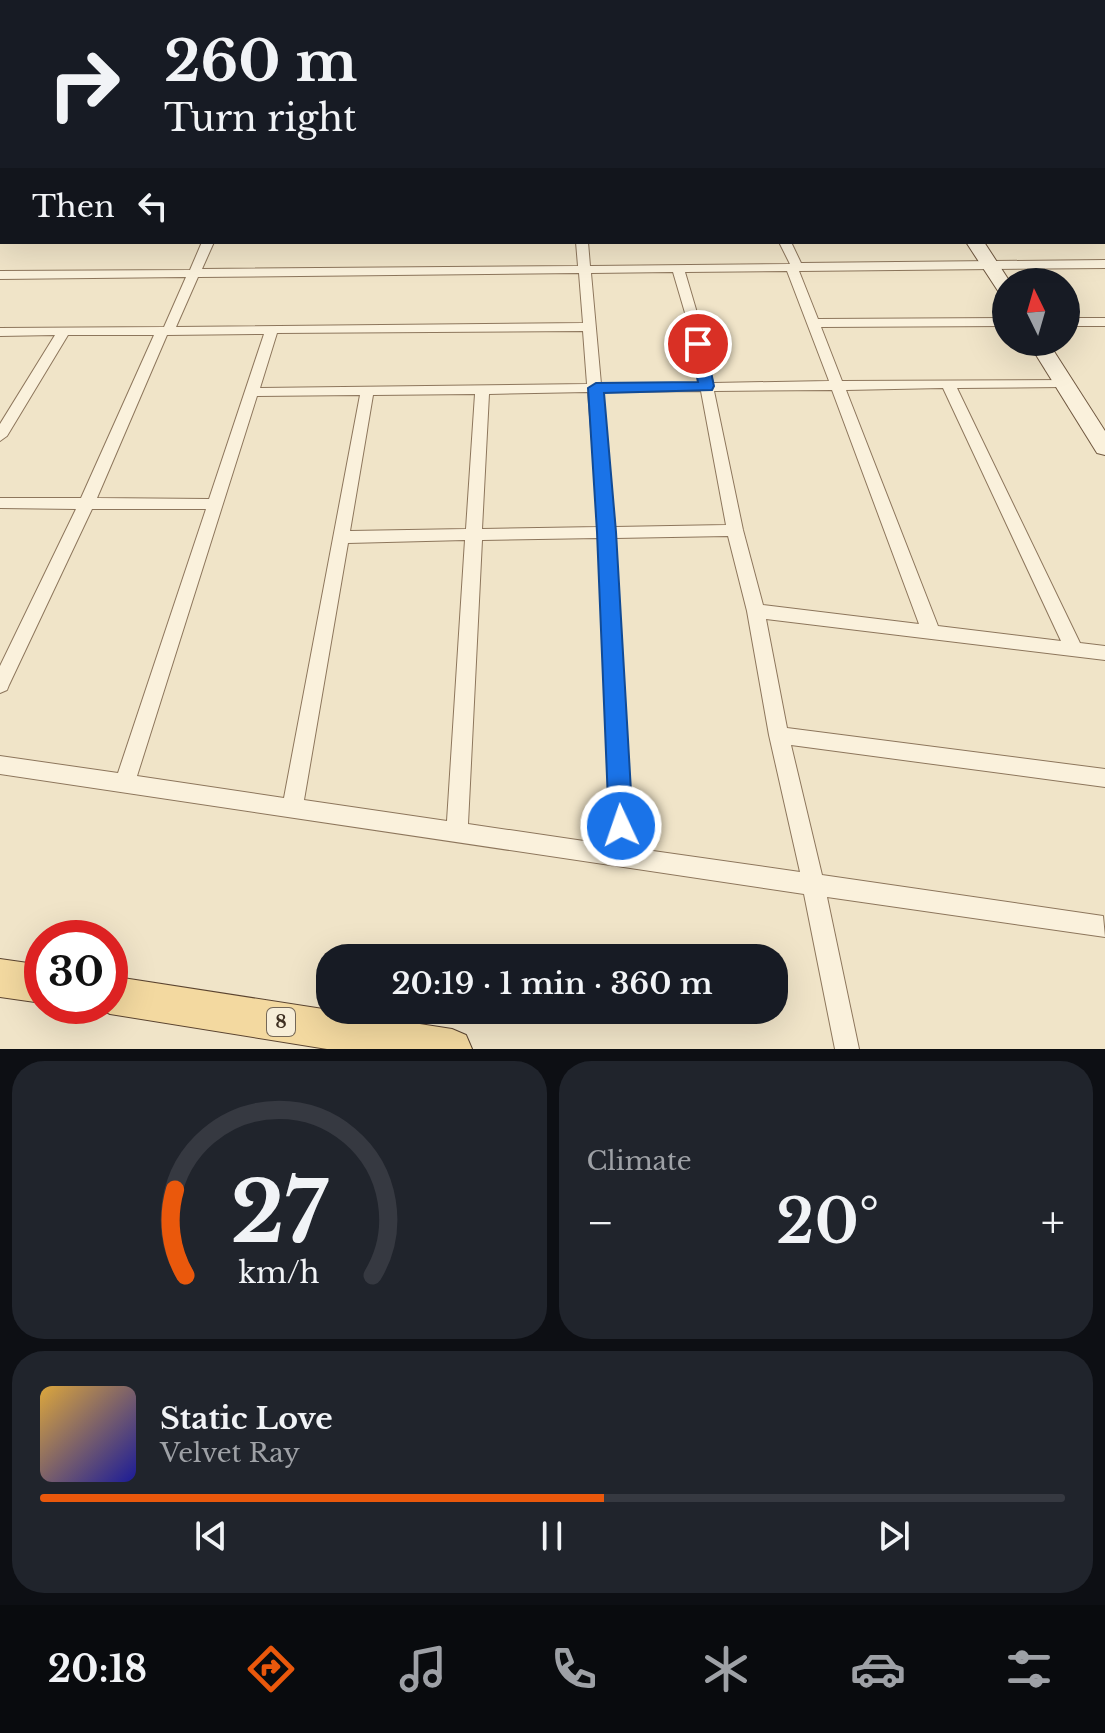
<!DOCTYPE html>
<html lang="en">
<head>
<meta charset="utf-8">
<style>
	:root { --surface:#171b24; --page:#20242c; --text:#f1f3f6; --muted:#9ea1a6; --line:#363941; --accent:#ea580c }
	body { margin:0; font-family:"Libre Baskerville",serif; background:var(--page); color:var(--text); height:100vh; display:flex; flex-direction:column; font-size:30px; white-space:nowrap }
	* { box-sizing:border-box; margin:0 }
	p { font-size:26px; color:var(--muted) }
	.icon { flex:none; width:44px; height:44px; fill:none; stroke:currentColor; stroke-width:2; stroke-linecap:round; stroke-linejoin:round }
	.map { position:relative; height:1049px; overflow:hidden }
	.sheet { display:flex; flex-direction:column; gap:12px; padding:12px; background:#0d0f14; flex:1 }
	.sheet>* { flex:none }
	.hud { position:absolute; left:0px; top:0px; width:1106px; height:244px; box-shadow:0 8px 32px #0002; background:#171b24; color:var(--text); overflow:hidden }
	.needle { width:52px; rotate:355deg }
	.tools { position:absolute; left:992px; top:268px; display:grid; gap:16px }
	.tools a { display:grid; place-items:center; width:88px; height:88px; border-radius:50%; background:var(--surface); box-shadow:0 8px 32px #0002; font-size:40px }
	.speed { position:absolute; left:24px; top:920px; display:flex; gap:16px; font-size:40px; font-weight:700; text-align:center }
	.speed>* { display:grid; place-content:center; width:104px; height:104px; border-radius:50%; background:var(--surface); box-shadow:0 8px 32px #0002; line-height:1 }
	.speed .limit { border:12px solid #d22; background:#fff; color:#111 }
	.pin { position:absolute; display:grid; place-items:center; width:68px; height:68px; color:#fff; margin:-34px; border:4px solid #fff; border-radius:50%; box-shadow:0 2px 8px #0007 }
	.me { position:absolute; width:88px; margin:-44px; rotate:357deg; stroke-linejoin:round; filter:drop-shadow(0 0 6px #0008) }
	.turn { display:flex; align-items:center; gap:28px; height:168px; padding:0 32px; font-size:36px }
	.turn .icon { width:104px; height:104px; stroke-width:2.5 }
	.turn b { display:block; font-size:56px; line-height:68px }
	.then { display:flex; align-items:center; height:76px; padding:0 32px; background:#0003; gap:16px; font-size:30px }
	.big { font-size:60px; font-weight:600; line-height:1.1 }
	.sheet .card { flex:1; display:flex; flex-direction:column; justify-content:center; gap:12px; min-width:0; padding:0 28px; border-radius:32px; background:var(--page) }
	.sheet .dial { align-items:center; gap:0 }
	.dial svg { height:208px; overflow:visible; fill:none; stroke:var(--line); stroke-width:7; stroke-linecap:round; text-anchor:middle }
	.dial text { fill:var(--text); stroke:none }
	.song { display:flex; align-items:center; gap:24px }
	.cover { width:96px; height:96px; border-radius:12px; background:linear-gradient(135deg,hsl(40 70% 55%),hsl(240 70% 35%)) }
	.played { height:8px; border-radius:4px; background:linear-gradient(90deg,var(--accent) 55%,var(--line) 55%) }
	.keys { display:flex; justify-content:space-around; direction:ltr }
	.heat { display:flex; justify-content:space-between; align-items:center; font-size:44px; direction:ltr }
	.sheet .tiles { flex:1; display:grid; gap:12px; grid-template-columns:1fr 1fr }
	.card:last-child { grid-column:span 2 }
	.trip { position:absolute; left:316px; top:944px; width:472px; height:80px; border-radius:32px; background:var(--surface); box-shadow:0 8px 32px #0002; font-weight:600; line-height:80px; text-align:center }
	.tabs { display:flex; height:128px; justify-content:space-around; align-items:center; background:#090b0e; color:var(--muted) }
	.tabs .icon { width:56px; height:56px }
	.tabs .active { color:var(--accent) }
	.tabs b { font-size:36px; color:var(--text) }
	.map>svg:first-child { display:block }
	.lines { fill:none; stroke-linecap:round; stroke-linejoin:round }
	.street-casing { stroke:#8d765c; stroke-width:2 }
	.secondary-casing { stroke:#6f573f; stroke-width:2 }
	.primary-casing { stroke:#5b4430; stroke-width:2 }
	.street { fill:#faf1dc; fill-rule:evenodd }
	.secondary { fill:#faf1dc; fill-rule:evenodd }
	.primary { fill:#f3d9a0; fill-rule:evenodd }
	.route { fill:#1a73e8; stroke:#114b97; stroke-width:2 }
	.labels { text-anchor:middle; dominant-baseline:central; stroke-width:8; stroke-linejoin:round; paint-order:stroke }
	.shield { fill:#f7eed8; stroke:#756857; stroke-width:2 }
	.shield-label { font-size:18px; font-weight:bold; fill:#3d2e20 }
</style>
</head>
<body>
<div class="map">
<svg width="1105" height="1049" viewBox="0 0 1105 1049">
	<rect width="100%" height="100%" fill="#f0e4c8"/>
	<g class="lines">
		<defs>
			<g id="street">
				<rect x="84" y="0" width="8" height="2"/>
				<path d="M 165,0 L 173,0 L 164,2 Z"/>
				<path d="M 228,0 L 236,0 L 227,2 Z"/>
				<rect x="289" y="0" width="8" height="2"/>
				<rect x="349" y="0" width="8" height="2"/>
				<rect x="409" y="0" width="8" height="2"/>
				<rect x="514" y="0" width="8" height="2"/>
				<path d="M 561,0 L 569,0 L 570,2 L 562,2 Z"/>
				<rect x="614" y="0" width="8" height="2"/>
				<path d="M 658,0 L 721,0 L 655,2 Z"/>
				<path d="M 726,0 L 734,0 L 736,2 L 728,2 Z"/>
				<path d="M 942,0 L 951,0 L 953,2 L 944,2 Z"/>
				<path d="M 1006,0 L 1014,0 L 1016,2 L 1008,2 Z"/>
				<rect x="0" y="19" width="2" height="4"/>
				<rect x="0" y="40" width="2" height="4"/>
				<rect x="1104" y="41" width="1" height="5"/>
				<path d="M 2,63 L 2,70 L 0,71 L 0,64 Z"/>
				<path d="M 1104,69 L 1105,70 L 1105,76 L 1104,75 Z"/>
				<rect x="1104" y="90" width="1" height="6"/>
				<rect x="1104" y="116" width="1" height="7"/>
				<rect x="0" y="135" width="2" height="6"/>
				<path d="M 2,146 L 2,154 L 0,155 L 0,147 Z"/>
				<rect x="1104" y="185" width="1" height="7"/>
				<rect x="1104" y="210" width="1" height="6"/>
				<rect x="0" y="223" width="2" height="6"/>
				<path d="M 202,242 L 214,242 L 202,269 L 578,266 L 576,242 L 588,242 L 590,266 L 790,264 L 779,242 L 791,242 L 801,263 L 1105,260 L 1105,268 L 799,271 L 818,319 L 1006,318 L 1006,326 L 821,327 L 842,381 L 1068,380 L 1070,383 L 1063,387 L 957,388 L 1080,643 L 1105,646 L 1105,660 L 766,619 L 787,728 L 1105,769 L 1105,787 L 791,745 L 822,875 L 1103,916 L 1105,937 L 827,897 L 859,1049 L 835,1049 L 804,894 L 0,774 L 0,756 L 118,773 L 206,509 L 92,509 L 9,685 L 7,690 L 0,693 L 0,666 L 76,509 L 0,508 L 0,498 L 81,498 L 154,335 L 68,335 L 7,436 L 0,441 L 0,424 L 55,335 L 0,336 L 0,328 L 164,327 L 186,277 L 0,279 L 0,271 L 190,270 ZM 787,271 L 829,381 L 713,383 L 700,323 L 685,272 ZM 673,272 L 688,323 L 699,383 L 601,384 L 591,273 ZM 579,273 L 583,323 L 176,327 L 198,277 ZM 583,331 L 587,384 L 260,388 L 277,333 ZM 264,334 L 209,499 L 97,498 L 167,335 ZM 943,388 L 1061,641 L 938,626 L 846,390 ZM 832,390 L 919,624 L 763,605 L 743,530 L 714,391 ZM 701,391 L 726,525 L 615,527 L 602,392 ZM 588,392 L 599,527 L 482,529 L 489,394 ZM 475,394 L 466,529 L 350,531 L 373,395 ZM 360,395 L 284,798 L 137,776 L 257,396 ZM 728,536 L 747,611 L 769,735 L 800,872 L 632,848 L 615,538 ZM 599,538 L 611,845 L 468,824 L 482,540 ZM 465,540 L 447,821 L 304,800 L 348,543 Z"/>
				<rect x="1066" y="318" width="39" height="8"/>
			</g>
			<g id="secondary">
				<path d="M 801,0 L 813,0 L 815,2 L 803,2 Z"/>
				<path d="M 966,242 L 984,242 L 1010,282 L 1006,282 L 1006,295 L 1000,294 Z"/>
				<path d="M 1028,342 L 1048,342 L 1105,431 L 1105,455 L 1097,453 Z"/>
			</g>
			<g id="primary">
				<path d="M 0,959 L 42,965 L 42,1003 L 0,997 Z"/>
				<path d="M 110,976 L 452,1029 L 466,1035 L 472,1049 L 327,1049 L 110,1014 L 95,1006 L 110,1006 Z"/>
			</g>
		</defs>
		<use href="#street" class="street-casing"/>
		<use href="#secondary" class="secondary-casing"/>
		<use href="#primary" class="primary-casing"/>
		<use href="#street" class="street"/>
		<use href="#secondary" class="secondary"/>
		<use href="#primary" class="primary"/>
	</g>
	<path class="route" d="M 698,340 L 705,344 L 714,386 L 712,390 L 604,393 L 616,532 L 633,826 L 629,834 L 621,837 L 612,834 L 609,826 L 597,532 L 588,388 L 596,383 L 698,382 L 690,344 Z"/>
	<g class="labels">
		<rect class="shield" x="267" y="1008" width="28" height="28" rx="6"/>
		<g class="shield-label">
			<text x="281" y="1022">8</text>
		</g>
	</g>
</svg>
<div class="tools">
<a><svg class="needle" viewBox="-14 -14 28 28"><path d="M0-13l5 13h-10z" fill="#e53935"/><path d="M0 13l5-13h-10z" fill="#9ea1a6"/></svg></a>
</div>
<div class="speed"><div class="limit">30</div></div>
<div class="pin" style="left:698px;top:344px;background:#d93025"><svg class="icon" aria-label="arrive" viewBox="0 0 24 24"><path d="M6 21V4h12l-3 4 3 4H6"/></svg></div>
<svg class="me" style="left:621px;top:826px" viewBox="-20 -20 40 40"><circle r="17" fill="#1a73e8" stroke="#fff" stroke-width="3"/><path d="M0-11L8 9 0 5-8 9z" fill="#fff"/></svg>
<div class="trip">20:19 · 1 min · 360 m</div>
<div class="hud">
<div class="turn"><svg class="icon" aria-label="right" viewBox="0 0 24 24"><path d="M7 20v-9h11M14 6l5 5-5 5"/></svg><div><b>260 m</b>Turn right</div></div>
<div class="then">Then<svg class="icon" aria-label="left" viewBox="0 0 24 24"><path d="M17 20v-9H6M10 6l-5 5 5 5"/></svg></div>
</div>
</div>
<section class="sheet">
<div class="tiles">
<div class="card dial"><svg viewBox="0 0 100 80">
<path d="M14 69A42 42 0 1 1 86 69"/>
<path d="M14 69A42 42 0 0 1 10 36" stroke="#ea580c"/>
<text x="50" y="56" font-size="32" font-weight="700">27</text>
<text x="50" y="72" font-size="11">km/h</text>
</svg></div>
<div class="card"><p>Climate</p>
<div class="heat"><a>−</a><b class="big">20°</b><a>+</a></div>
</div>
<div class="card">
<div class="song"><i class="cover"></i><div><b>Static Love</b><p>Velvet Ray</p></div></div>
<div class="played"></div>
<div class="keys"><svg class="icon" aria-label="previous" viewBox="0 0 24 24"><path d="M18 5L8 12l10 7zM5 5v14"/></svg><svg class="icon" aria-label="pause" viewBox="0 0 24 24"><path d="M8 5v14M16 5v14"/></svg><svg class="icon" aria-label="next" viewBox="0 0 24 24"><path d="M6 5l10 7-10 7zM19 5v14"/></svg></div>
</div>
</div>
</section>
<nav class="tabs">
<b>20:18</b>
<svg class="icon active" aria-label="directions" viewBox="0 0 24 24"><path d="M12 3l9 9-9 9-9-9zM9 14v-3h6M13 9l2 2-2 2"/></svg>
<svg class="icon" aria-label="music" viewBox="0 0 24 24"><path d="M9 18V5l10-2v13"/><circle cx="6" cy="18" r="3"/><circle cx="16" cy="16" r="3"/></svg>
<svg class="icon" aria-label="phone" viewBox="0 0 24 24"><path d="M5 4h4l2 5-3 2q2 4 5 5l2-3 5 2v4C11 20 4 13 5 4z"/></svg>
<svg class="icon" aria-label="climate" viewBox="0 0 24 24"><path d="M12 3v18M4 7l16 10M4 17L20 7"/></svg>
<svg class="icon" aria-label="car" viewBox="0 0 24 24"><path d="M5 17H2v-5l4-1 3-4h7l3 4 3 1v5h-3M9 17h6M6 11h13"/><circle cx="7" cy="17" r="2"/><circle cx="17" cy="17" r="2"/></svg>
<svg class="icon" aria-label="filters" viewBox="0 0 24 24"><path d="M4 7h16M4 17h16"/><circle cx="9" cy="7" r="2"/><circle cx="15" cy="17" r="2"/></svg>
</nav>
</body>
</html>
